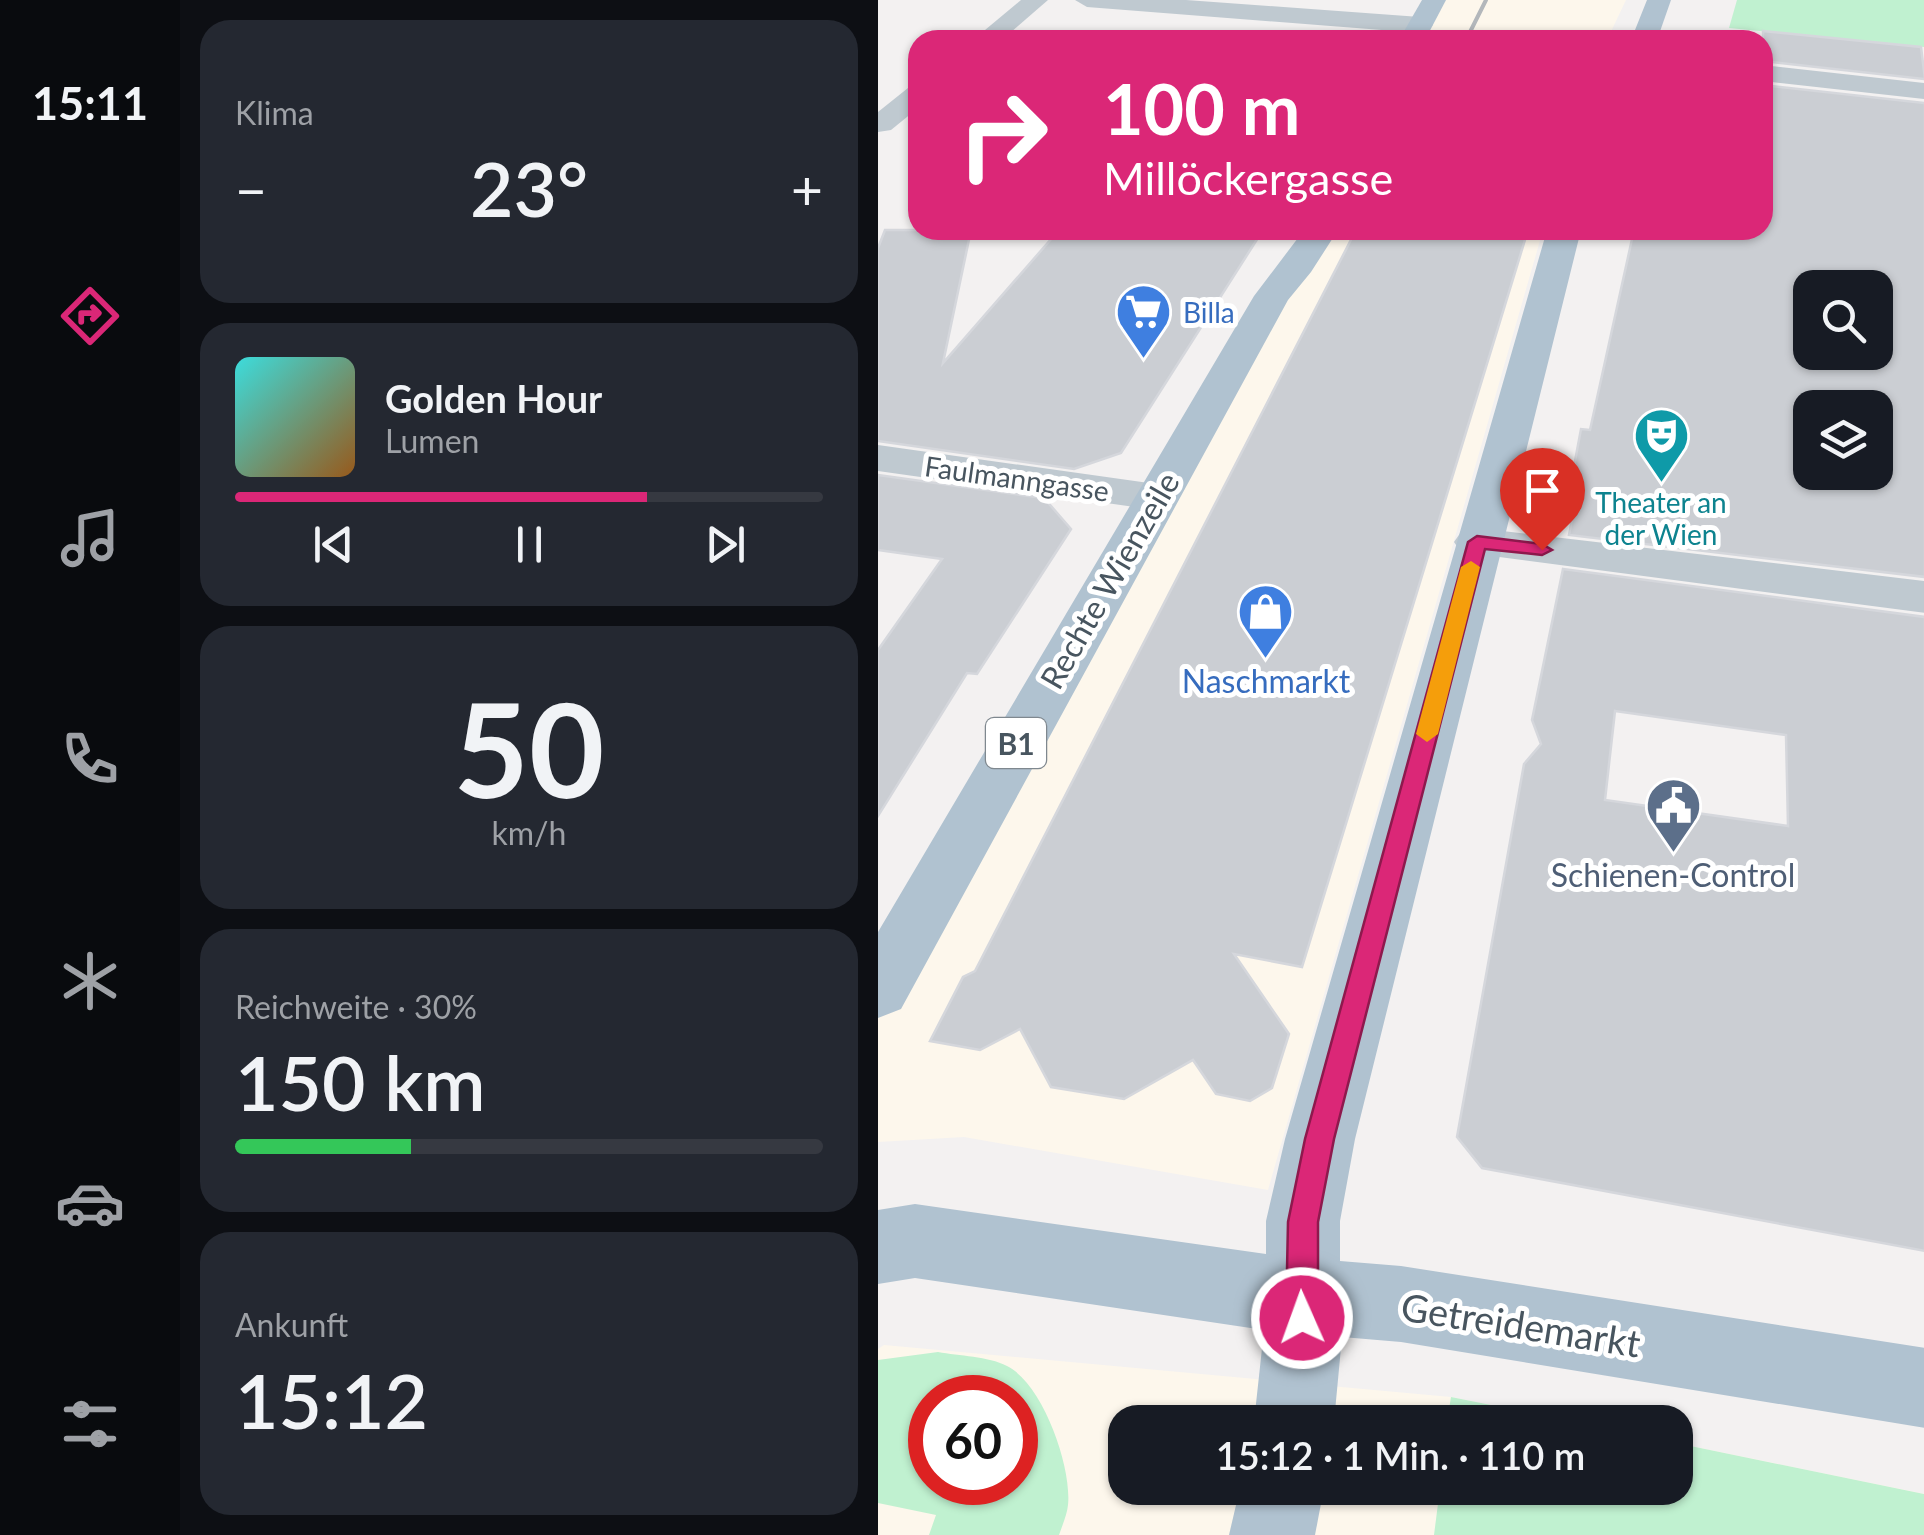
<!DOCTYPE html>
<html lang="de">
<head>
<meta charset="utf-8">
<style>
	:root { --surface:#171b24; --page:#242831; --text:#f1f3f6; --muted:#9ea1a6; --line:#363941; --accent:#db2777 }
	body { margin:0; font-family:Lato,sans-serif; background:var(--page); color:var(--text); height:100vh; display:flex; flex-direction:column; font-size:38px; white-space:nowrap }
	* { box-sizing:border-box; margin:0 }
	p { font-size:32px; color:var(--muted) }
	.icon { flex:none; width:55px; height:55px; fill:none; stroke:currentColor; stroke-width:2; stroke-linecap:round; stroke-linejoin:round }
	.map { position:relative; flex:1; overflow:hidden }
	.details { display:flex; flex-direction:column; gap:20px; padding:20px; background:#0d0f14; width:698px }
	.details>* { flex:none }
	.banner { position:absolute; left:30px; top:30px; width:865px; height:210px; border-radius:30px; box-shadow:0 2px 8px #0004; background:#db2777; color:#fff; overflow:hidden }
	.fabs { position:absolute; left:915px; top:270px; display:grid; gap:20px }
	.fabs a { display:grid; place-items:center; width:100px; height:100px; border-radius:20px; background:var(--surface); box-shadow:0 2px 8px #0004; font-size:50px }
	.speed { position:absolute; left:30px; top:1375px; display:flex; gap:20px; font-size:50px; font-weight:700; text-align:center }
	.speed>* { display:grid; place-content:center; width:130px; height:130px; border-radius:50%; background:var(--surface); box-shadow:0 2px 8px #0004; line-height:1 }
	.speed .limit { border:15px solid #d22; background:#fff; color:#111 }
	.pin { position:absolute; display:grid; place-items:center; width:85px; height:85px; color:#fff; margin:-102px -42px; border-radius:50% 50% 50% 0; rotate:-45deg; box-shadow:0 0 10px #0007 }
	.pin .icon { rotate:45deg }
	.me { position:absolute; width:110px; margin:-55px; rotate:358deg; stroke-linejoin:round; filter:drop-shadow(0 0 8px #0008) }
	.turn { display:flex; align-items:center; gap:35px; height:210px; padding:0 30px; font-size:45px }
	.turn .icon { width:130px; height:130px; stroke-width:2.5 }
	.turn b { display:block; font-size:70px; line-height:85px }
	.big { font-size:75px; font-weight:600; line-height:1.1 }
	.details .card { flex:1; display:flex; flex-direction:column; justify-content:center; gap:15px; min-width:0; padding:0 35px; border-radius:30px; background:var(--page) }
	.details .dial { align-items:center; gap:0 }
	.dial b { font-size:130px; line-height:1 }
	.song { display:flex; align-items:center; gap:30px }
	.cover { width:120px; height:120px; border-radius:15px; background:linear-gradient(135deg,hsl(180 70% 55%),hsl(30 70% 35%)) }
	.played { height:10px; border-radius:5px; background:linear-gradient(90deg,var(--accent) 70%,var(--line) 70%) }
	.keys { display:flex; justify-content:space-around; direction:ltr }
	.heat { display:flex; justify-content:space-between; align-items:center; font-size:55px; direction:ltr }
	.charge { height:15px; border-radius:8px; background:linear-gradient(90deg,#34c759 30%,var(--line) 0) }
	.trip { position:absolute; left:230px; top:1405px; width:585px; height:100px; border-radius:30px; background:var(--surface); box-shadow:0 2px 8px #0004; font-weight:600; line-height:100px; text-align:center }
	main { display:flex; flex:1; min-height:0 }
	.tab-bar { display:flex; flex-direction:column; width:180px; justify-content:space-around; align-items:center; background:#090b0e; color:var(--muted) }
	.tab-bar .icon { width:70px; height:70px }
	.tab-bar .selected { color:var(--accent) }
	.tab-bar b { font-size:45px; color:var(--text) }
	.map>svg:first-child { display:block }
	.commercial { fill:#fdf7ec; fill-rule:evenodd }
	.green { fill:#c0f1d0; fill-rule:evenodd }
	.building { fill:#cbced3; stroke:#d5d7dc; stroke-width:2.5; fill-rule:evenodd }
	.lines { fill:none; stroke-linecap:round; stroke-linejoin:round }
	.minor { fill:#bfc9d0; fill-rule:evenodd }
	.major { fill:#b0c2d0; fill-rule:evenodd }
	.rail { stroke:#b3b7bb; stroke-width:4 }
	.route { fill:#db2777; stroke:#8e194d; stroke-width:2.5 }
	.slow { fill:#f59e0b }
	.labels { text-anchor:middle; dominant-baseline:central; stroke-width:10; stroke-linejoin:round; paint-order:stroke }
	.far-shop-label { font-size:28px; fill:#366cbe; stroke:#fff; text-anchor:start }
	.far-street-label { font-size:28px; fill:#48555f; stroke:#fff }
	.far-culture-label { font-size:28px; fill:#0d838f; stroke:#fff }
	.shield { fill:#fff; stroke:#7f888f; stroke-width:2.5 }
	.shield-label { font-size:30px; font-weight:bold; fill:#48555f }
	.street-label { font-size:32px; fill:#48555f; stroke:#fff }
	.shop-label { font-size:32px; fill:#366cbe; stroke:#fff }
	.service-label { font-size:32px; fill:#4e5e75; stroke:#fff }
	.near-street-label { font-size:38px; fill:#48555f; stroke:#fff }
</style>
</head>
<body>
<main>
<nav class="tab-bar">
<b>15:11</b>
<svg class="icon selected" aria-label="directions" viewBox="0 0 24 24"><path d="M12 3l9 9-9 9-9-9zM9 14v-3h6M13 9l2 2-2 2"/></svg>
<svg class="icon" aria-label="music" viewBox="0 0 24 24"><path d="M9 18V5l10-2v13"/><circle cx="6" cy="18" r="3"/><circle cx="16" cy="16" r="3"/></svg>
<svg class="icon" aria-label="phone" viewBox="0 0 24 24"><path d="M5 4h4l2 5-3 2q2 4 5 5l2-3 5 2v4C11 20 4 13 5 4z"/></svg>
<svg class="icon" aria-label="climate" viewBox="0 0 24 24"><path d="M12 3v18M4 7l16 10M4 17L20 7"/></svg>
<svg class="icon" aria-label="car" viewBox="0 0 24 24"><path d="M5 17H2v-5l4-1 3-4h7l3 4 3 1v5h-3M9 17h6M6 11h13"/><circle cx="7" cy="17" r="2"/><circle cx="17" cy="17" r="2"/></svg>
<svg class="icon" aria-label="filters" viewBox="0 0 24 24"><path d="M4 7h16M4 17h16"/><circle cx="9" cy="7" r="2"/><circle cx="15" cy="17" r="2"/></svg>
</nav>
<section class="details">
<div class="card"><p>Klima</p>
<div class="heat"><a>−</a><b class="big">23°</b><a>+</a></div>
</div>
<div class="card">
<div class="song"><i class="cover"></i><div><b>Golden Hour</b><p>Lumen</p></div></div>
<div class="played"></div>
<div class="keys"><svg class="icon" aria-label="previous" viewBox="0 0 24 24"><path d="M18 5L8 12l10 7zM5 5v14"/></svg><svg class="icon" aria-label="pause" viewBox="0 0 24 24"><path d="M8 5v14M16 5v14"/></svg><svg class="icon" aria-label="next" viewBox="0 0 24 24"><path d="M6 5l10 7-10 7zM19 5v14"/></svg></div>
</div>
<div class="card dial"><b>50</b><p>km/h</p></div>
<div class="card"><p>Reichweite · 30%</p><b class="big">150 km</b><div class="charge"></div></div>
<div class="card"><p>Ankunft</p><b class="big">15:12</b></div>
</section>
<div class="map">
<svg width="1047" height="1535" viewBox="0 0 1047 1535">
	<rect width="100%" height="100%" fill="#f3f1f1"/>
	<g class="commercial">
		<path d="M 565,0 L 748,0 L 729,40 L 544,40 Z"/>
		<path d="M 440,230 L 665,230 L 390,1190 L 86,1137 L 0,1142 L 0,977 Z"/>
		<path d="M 6,1345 L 573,1397 L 698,1422 L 248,1422 L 248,1488 L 798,1488 L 798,1443 L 1047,1494 L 1046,1535 L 0,1535 L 0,1349 ZM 52,1398 L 138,1398 L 138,1482 L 52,1482 Z"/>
	</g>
	<g class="green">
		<path d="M 859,0 L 1046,0 L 1046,47 L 851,28 Z"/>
		<path d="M 60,1352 C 81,1356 110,1356 129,1366 C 165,1384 194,1467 190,1505 C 189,1515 184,1526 181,1535 L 51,1535 L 58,1515 L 0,1503 L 0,1360 ZM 52,1398 L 138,1398 L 138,1482 L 52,1482 Z"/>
		<path d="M 573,1397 L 698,1422 L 569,1422 Z"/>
		<path d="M 798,1443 L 1046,1494 L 1046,1535 L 556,1535 L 562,1488 L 798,1488 Z"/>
	</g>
	<g class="building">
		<path d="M 885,31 L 1043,47 L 1047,79 L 885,61 Z"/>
		<path d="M 885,85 L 1047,103 L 1047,577 L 691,535 L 702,477 L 694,477 L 703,429 L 712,430 L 756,230 L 885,230 ZM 932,288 L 998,288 L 998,352 L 932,352 ZM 932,408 L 998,408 L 998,472 L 932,472 Z"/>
		<path d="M 7,230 L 93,230 L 65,363 L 181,230 L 385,230 L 243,453 L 196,469 L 0,441 L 0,248 Z"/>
		<path d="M 478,230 L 650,230 L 424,967 L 356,954 L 411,1034 L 394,1088 L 372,1101 L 338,1094 L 315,1060 L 246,1099 L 173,1087 L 142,1029 L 102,1050 L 52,1041 L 85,977 L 97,971 Z"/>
		<path d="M 0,475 L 166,498 L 193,529 L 99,674 L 89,673 L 0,816 L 0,650 L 64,559 L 0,550 Z"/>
		<path d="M 685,569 L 1047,617 L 1047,1251 L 604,1168 L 579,1137 L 646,764 L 663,744 L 654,720 ZM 737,711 L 908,735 L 910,826 L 727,800 Z"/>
	</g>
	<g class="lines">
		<g class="minor">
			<path d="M 143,0 L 170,0 L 124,40 L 95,40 Z"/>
			<path d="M 197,0 L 308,0 L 542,17 L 555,25 L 542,33 L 209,7 Z"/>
			<path d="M 885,65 L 1047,83 L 1047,99 L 885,81 Z"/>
			<path d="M 40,86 L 40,108 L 13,130 L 0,132 L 0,112 L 30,88 Z"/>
			<path d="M 0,445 L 278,484 L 294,488 L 300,497 L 294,506 L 278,510 L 0,471 Z"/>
			<path d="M 599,528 L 1047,581 L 1047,613 L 583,552 L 576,542 L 583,532 Z"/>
		</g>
		<g class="major">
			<path d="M 544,0 L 568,0 L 547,40 L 521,40 Z"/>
			<path d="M 769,0 L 793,0 L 779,40 L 753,40 Z"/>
			<path d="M 426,230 L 460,230 L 433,272 L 410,300 L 23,1009 L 0,1018 L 0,932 L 376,296 Z"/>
			<path d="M 669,230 L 703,230 L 477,1139 L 462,1221 L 462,1261 L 523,1266 L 1047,1348 L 1047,1428 L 523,1342 L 464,1337 L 456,1422 L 376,1422 L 386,1330 L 37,1278 L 0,1284 L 0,1210 L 37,1204 L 388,1254 L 388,1221 L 407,1139 Z"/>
			<path d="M 362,1488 L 446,1488 L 437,1535 L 351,1535 Z"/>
		</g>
		<path class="rail" d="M 588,40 L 608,0"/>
	</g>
	<path class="route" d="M 599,536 L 664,544 L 674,550 L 664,555 L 607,549 L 456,1139 L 440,1222 L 440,1318 L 435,1329 L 424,1334 L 413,1329 L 408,1318 L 410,1222 L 427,1139 L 590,542 Z"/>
	<path class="slow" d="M 593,561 L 602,567 L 560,734 L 549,742 L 538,734 L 583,567 Z"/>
	<defs>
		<symbol id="supermarket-pin" viewBox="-11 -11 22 30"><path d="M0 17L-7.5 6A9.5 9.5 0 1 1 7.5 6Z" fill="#3f7fe0" stroke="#fff"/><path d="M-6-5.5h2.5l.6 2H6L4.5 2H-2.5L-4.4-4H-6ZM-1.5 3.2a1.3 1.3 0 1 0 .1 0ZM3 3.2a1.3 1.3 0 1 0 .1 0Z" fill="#fff"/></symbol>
		<symbol id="theatre-pin" viewBox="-11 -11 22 30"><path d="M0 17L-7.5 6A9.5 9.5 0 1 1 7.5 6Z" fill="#0f9aa8" stroke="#fff"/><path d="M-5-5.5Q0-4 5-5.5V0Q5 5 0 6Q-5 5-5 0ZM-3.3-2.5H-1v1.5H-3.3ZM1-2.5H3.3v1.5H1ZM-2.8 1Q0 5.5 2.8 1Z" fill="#fff"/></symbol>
		<symbol id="shop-pin" viewBox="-11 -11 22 30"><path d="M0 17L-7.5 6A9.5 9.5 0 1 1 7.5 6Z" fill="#3f7fe0" stroke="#fff"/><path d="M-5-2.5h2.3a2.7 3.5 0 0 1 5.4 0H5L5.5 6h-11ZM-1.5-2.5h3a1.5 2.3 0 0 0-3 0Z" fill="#fff"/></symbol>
		<symbol id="civic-pin" viewBox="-11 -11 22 30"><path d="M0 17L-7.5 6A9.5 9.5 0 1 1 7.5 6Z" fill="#5c6f8a" stroke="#fff"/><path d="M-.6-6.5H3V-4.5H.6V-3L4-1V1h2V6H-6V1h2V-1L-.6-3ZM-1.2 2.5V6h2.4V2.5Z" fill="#fff"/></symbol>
	</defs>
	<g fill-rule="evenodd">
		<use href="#supermarket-pin" x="234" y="280" width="63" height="86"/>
		<use href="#theatre-pin" x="752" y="404" width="63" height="86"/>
		<use href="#shop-pin" x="356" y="580" width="63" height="86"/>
		<use href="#civic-pin" x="764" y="774" width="63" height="86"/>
	</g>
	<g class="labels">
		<g class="far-shop-label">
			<text x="305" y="312">Billa</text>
		</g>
		<g class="far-street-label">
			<text transform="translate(139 478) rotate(8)">Faulmanngasse</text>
		</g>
		<g class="far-culture-label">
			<text x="783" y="502">Theater an<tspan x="783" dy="32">der Wien</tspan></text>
		</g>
		<rect class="shield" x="108" y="718" width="60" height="50" rx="8"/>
		<g class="shield-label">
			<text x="138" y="743">B1</text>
		</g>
		<g class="street-label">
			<text transform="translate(231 580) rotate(-60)">Rechte Wienzeile</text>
		</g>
		<g class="shop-label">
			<text x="388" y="680">Naschmarkt</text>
		</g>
		<g class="service-label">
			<text x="795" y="874">Schienen-Control</text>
		</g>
		<g class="near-street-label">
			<text transform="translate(643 1324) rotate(9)">Getreidemarkt</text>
		</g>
	</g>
</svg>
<div class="fabs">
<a><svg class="icon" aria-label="search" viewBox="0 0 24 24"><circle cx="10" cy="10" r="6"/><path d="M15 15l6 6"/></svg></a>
<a><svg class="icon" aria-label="layers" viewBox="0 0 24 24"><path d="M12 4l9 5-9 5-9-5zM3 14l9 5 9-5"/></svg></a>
</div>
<div class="speed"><div class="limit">60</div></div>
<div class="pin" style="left:664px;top:550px;background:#d93025"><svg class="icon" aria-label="arrive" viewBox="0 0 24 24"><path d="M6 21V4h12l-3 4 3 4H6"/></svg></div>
<svg class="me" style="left:424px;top:1318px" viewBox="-20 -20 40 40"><circle r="17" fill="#db2777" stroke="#fff" stroke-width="3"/><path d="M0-11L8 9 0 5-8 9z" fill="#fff"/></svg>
<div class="trip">15:12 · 1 Min. · 110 m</div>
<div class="banner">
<div class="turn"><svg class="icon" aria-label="right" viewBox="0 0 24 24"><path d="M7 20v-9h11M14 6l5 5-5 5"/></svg><div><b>100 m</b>Millöckergasse</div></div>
</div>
</div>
</main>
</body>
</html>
